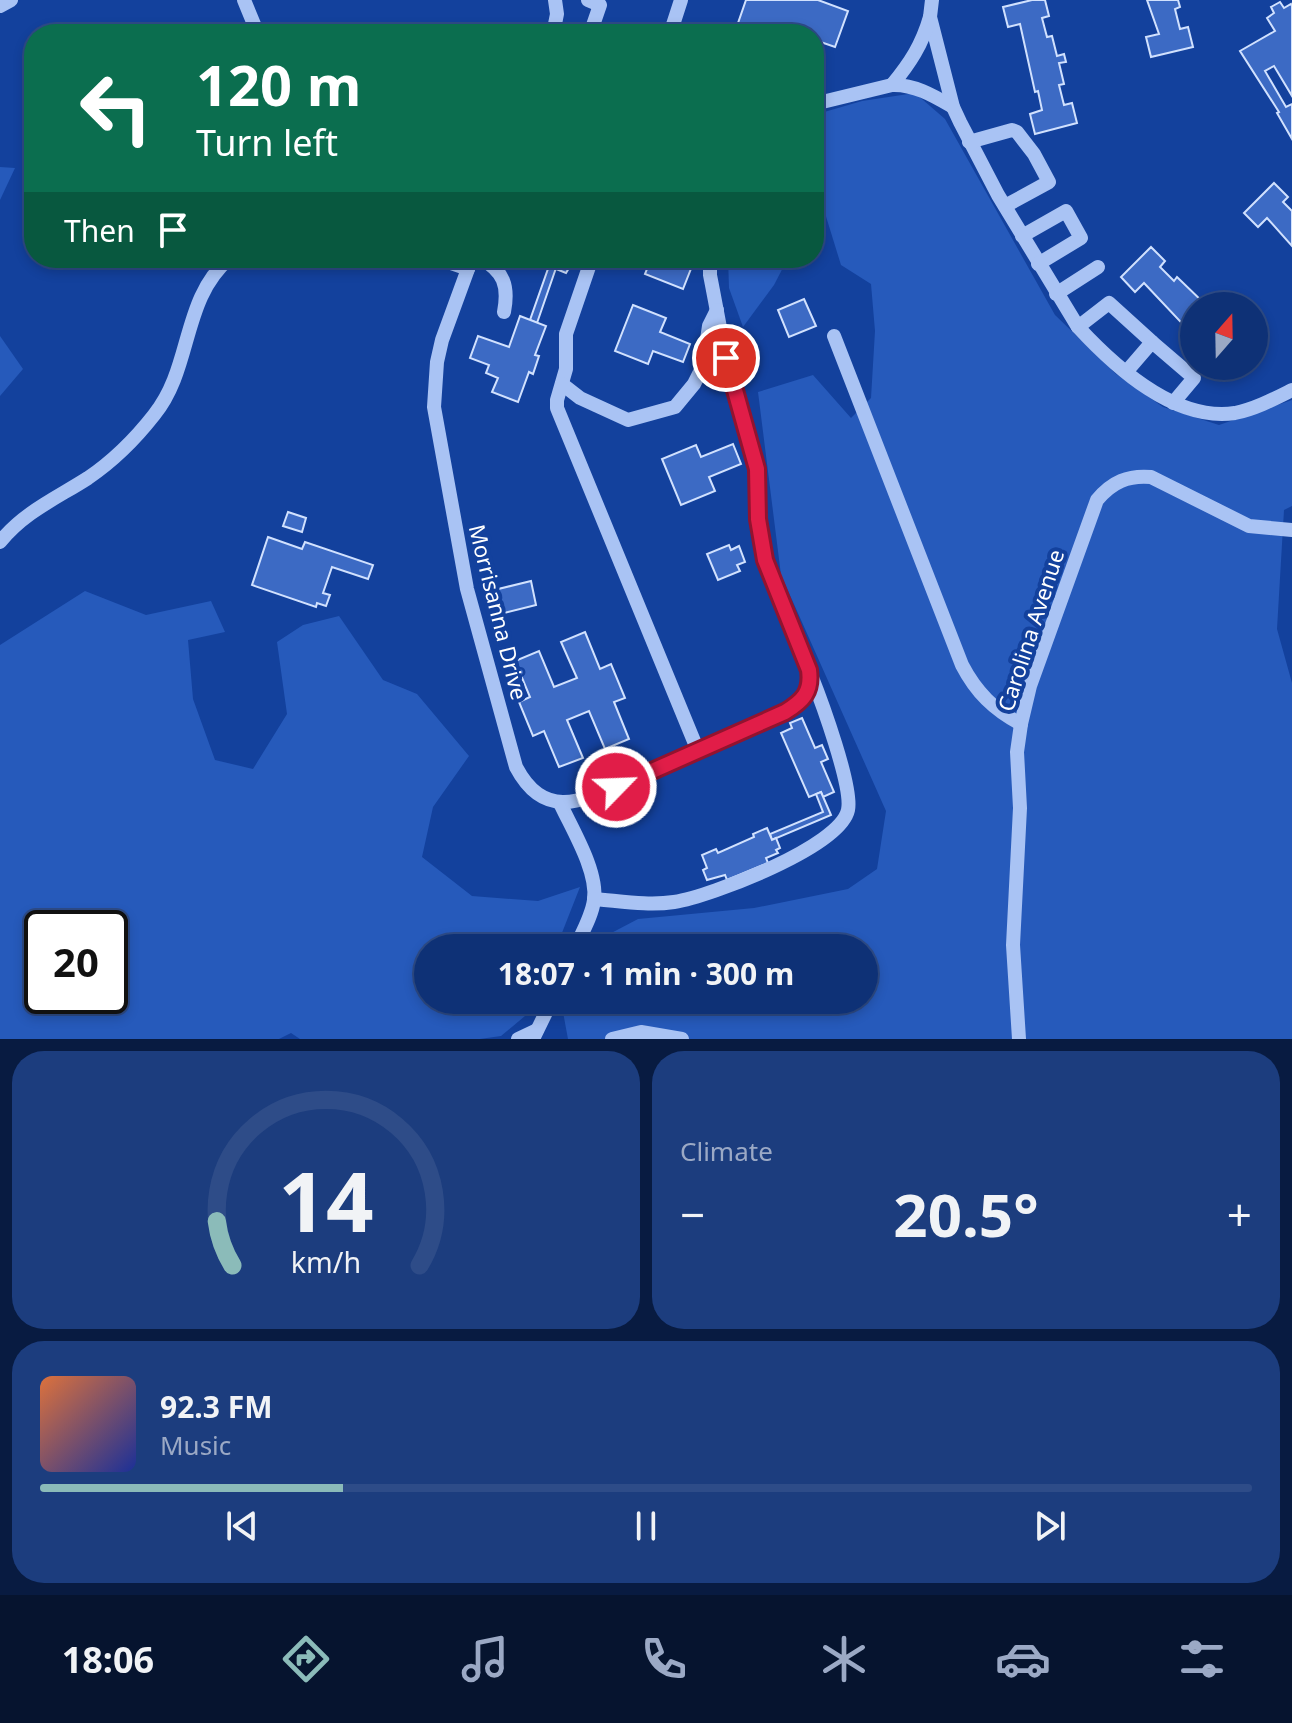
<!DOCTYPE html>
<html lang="en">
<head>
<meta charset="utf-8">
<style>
	:root { --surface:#0e3176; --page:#1c3d7e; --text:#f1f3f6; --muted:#9ba9c5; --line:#2e4c88; --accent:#8bbbb9 }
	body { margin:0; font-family:"Noto Sans",sans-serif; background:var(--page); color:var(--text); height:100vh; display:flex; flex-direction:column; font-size:30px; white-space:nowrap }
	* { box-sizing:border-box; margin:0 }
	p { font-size:26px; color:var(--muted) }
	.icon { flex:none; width:44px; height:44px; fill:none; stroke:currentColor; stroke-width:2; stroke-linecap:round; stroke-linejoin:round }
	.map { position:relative; height:1039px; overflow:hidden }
	.drawer { display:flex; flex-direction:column; gap:12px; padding:12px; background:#081b41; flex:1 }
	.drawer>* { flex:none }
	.top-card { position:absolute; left:24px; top:24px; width:800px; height:244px; border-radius:32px; box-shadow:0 4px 12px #0003,0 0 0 2px var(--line); background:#0b6e4f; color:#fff; overflow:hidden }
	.needle { width:52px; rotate:20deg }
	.buttons { position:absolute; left:1180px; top:292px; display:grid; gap:16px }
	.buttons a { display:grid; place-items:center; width:88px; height:88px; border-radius:50%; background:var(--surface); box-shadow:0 4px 12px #0003,0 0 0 2px var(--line); font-size:40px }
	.speed { position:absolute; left:24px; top:910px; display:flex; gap:16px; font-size:40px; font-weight:700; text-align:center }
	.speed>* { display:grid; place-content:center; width:104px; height:104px; border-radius:50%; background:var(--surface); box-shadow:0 4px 12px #0003,0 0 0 2px var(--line); line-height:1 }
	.speed .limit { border:4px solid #111; border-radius:12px; background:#fff; color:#111 }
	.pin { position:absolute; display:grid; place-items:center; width:68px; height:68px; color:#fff; margin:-34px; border:4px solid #fff; border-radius:50%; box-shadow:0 2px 8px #0007 }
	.me { position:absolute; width:88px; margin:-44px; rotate:66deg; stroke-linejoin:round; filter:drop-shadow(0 0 6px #0008) }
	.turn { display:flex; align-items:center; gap:28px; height:168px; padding:0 40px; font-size:36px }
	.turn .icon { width:104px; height:104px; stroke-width:2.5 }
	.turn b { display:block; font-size:56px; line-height:68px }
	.then { display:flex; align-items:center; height:76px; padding:0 40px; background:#0003; gap:16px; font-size:30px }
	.big { font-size:60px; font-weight:700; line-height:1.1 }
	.drawer .tile { flex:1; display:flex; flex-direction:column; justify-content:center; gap:12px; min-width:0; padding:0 28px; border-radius:32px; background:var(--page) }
	.drawer .dial { align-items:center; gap:0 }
	.dial svg { height:208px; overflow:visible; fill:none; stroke:var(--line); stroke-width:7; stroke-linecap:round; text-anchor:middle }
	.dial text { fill:var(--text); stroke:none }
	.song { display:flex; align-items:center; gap:24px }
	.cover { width:96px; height:96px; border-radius:12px; background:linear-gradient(135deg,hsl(20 70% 55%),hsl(230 70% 35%)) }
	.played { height:8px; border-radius:4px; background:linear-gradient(90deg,var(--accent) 25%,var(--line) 25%) }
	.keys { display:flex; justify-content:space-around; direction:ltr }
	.heat { display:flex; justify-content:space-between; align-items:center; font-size:44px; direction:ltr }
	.drawer .tiles { flex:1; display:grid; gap:12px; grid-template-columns:1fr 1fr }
	.tile:last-child { grid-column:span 2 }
	.trip { position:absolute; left:414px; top:934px; width:464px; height:80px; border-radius:40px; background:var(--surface); box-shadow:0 4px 12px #0003,0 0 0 2px var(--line); font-weight:700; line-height:80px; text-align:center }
	.tabs { display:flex; height:128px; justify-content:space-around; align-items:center; background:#06142f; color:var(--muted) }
	.tabs .icon { width:56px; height:56px }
	.tabs .active { color:var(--accent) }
	.tabs b { font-size:36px; color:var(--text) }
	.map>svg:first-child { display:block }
	.green { fill:#265abb; fill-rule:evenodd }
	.building { fill:#3c6ac4; stroke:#d1e1fe; stroke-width:2 }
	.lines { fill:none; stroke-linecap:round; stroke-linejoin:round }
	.minor { stroke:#a9c3f4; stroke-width:14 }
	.route-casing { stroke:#92132f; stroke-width:20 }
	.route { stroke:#e11d48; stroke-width:14 }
	.labels { text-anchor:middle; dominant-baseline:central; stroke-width:8; stroke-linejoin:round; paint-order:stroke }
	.street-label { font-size:22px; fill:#fff; stroke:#13419d }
</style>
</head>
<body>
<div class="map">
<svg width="1292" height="1039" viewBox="0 0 1292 1039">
	<rect width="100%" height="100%" fill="#13419d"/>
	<g class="green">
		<path d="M 915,93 L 945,119 L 1055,315 L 1116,374 L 1163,407 L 1219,425 L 1292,400 L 1292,506 L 1284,510 L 1277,629 L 1292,683 L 1292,1039 L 568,1039 L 563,1012 L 569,1000 L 864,1000 L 864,948 L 594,948 L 598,940 L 638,919 L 754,908 L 848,889 L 877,869 L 886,811 L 781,575 L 758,392 L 813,375 L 851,418 L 871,398 L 875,331 L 871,284 L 841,265 L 824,210 L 814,208 L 814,115 L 862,101 Z"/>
		<path d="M 0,167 L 15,168 L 0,200 Z"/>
		<path d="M 728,258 L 788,258 L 774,285 L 743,327 L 729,288 Z"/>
		<path d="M 0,336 L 23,369 L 0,396 Z"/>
		<path d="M 85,591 L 146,615 L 211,601 L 225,632 L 188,640 L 193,699 L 215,760 L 253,769 L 287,714 L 277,642 L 303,625 L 339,616 L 383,680 L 417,694 L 469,756 L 433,807 L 422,857 L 472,896 L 538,901 L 580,887 L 556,948 L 428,948 L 428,1000 L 535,1000 L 531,1011 L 501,1036 L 480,1039 L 300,1039 L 291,1033 L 279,1039 L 0,1039 L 0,645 ZM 110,928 L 110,996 L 42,996 L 42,928 Z"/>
	</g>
	<g class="building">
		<path d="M 746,0 L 818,0 L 848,11 L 835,47 L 815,40 L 814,43 L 814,34 L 757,34 L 737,26 Z"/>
		<path d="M 1032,0 L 1045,0 L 1049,16 L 1042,18 L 1047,37 L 1052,36 L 1057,56 L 1064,54 L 1066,62 L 1059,63 L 1064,84 L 1059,85 L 1064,105 L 1072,103 L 1077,123 L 1035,134 L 1030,114 L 1042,110 L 1038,91 L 1035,92 L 1020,24 L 1008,27 L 1003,7 Z"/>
		<path d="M 1147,0 L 1178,0 L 1180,7 L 1175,9 L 1180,29 L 1188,27 L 1193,47 L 1151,57 L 1146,37 L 1159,34 Z"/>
		<path d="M 1280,2 L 1284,8 L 1291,4 L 1292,6 L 1292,96 L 1274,66 L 1265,71 L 1286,107 L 1292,104 L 1292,139 L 1277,113 L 1279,112 L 1240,51 L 1275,31 L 1267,18 L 1274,13 L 1271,7 Z"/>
		<path d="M 1274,183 L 1288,197 L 1283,202 L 1292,211 L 1292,246 L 1267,218 L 1258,227 L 1244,213 Z"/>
		<path d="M 1151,247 L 1165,261 L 1160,267 L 1174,281 L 1177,277 L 1207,306 L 1194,306 L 1192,334 L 1144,283 L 1135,292 L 1121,277 Z"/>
		<path d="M 529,258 L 575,258 L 566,273 Z"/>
		<path d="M 646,258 L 687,258 L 694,261 L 683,289 L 645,274 L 647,269 L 642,267 Z"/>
		<path d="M 549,266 L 556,268 L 537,323 L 530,320 Z"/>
		<path d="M 804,299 L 816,326 L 789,337 L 778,310 Z"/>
		<path d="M 633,305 L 666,318 L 660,332 L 690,344 L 683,362 L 653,351 L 648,364 L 615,351 Z"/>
		<path d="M 520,316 L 546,326 L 535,355 L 539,356 L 533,374 L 529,372 L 518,402 L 492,392 L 498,378 L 486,373 L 489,365 L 470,358 L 478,336 L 509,347 Z"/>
		<path d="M 733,444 L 741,464 L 709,477 L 715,491 L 681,505 L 662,459 L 696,445 L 701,457 Z"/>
		<path d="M 288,512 L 306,518 L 302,532 L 283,526 Z"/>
		<path d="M 268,537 L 302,549 L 305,542 L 373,565 L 368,579 L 332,567 L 323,593 L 330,595 L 326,606 L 317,603 L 316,607 L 252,585 Z"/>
		<path d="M 729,545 L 731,550 L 739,546 L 745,562 L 737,565 L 740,571 L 718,580 L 707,554 Z"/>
		<path d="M 531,581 L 536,605 L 496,615 L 490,591 Z"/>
		<path d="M 585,632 L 600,669 L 611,664 L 625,698 L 614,702 L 629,739 L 605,749 L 589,711 L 567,720 L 583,758 L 559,767 L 544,731 L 533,736 L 519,702 L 530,697 L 515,661 L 539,651 L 554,687 L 577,678 L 561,642 Z"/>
		<path d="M 802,718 L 815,748 L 822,745 L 828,759 L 821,762 L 834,792 L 823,797 L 821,792 L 809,797 L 781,733 L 792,728 L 790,723 Z"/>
		<path d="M 821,792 L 831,815 L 772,840 L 770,834 L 823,812 L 816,794 Z"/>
		<path d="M 767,828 L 772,840 L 776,838 L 780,848 L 776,850 L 778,853 L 766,858 L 768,863 L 727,880 L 725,875 L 707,880 L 703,870 L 707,868 L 702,855 L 716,849 L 718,853 L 754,837 L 753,834 Z"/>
	</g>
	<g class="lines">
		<g class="minor">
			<path d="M 244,0 L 258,34"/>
			<path d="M 588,0 L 600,5 L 590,34"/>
			<path d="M 932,0 L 930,17 L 953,107 L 960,122 L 998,195 L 1078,327 C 1116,368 1175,422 1235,413 C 1255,409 1274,399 1292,390"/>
			<path d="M 0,6 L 11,0"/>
			<path d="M 553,34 L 557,14 L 555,0"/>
			<path d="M 670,34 L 681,0"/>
			<path d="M 892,85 C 910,63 922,45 930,17"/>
			<path d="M 814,104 L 892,85 C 914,84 934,96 953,107"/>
			<path d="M 969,142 L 1012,130 L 1017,132 L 1034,154 L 1049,182 L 1005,206"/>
			<path d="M 1022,236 L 1066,211 L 1081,238 L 1038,264"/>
			<path d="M 436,258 L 468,269"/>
			<path d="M 472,258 L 442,340 L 437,362 L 434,407 L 467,589 L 516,767 C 544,820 581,802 625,783 C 654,771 794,715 805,696 C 810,689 811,682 810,673 C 805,645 780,601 769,572 C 757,536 762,506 757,470 C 753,439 738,412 731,382 C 723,347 717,310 710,275 L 710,258"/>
			<path d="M 480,258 C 504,271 509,286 504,312"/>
			<path d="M 592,258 L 566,334 L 566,369 L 557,400 L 557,408 L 698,751"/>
			<path d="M 1056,294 L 1098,267"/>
			<path d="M 1078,327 L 1109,303 L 1152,342"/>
			<path d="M 834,336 L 962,665 C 976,692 994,710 1021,724"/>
			<path d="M 1127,371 L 1152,342 L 1194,378 L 1173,403"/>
			<path d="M 562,384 L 580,398 L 628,420 L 675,407 L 694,384 L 703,366 L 709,326 L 717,310"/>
			<path d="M 0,542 C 24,512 57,498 88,478 C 113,461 136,438 154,415 C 193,367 181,299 230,258"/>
			<path d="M 560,803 C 572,829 598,871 594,900 C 592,916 582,933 575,948"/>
			<path d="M 594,899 C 620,901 648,906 674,902 C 711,896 840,847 848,810 C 853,787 821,700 811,675"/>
			<path d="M 518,1039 L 537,1030"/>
			<path d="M 533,1039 L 552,1000"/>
			<path d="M 612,1039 L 641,1032 L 682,1039"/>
			<path d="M 1019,1039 L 1013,945 L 1020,808 L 1017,752 L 1021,724 L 1030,686 L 1097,500 C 1112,482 1128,475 1151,477 L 1249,526 L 1292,530"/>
		</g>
	</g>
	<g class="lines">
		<defs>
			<path id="route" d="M 616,787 L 785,712 C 803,701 812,692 809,670 L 765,560 L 758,519 L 757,469 L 726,358"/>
		</defs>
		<use href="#route" class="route-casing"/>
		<use href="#route" class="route"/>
	</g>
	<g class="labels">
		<g class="street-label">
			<text transform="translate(499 612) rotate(76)">Morrisanna Drive</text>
			<text transform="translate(1030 630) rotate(-72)">Carolina Avenue</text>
		</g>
	</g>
</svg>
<div class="buttons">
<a><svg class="needle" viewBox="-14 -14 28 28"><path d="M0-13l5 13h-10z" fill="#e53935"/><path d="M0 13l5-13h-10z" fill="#9ba9c5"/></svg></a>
</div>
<div class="speed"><div class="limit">20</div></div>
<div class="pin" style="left:726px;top:358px;background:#d93025"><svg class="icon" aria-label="arrive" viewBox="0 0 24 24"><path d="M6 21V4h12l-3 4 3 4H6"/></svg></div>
<svg class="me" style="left:616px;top:787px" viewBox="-20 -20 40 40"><circle r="17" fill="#e11d48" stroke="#fff" stroke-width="3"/><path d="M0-11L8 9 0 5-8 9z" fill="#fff"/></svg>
<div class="trip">18:07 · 1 min · 300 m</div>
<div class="top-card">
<div class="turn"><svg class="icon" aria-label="left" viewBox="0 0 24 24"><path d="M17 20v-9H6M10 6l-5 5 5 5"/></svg><div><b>120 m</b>Turn left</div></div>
<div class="then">Then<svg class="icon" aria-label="arrive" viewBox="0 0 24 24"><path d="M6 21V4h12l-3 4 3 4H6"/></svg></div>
</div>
</div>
<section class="drawer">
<div class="tiles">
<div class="tile dial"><svg viewBox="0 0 100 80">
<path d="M14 69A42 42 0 1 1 86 69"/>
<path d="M14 69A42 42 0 0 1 8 52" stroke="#8bbbb9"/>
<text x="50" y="56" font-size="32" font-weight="700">14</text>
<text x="50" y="72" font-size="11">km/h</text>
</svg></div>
<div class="tile"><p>Climate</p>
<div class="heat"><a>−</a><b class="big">20.5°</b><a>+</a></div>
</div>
<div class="tile">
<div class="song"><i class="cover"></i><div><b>92.3 FM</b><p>Music</p></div></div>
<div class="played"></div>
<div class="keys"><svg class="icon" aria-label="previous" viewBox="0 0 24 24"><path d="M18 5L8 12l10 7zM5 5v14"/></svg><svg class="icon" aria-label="pause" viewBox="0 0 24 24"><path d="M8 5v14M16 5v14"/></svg><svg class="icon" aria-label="next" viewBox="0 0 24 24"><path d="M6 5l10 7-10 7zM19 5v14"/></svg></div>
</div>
</div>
</section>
<nav class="tabs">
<b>18:06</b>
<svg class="icon active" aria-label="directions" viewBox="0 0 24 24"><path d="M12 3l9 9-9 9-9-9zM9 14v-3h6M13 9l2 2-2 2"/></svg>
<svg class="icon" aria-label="music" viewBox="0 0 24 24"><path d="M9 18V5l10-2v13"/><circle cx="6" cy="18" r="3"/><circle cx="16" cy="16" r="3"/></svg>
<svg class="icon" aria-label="phone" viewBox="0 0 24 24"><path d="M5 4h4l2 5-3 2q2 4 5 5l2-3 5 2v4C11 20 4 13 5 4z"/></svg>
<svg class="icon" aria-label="climate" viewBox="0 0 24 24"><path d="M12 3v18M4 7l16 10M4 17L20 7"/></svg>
<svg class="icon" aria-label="car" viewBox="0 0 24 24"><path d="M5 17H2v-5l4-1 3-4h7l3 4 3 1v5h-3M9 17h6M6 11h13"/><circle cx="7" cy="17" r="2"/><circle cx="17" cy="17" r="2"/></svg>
<svg class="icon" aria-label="filters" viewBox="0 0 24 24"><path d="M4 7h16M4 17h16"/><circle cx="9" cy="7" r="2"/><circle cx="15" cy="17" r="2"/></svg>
</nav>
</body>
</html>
